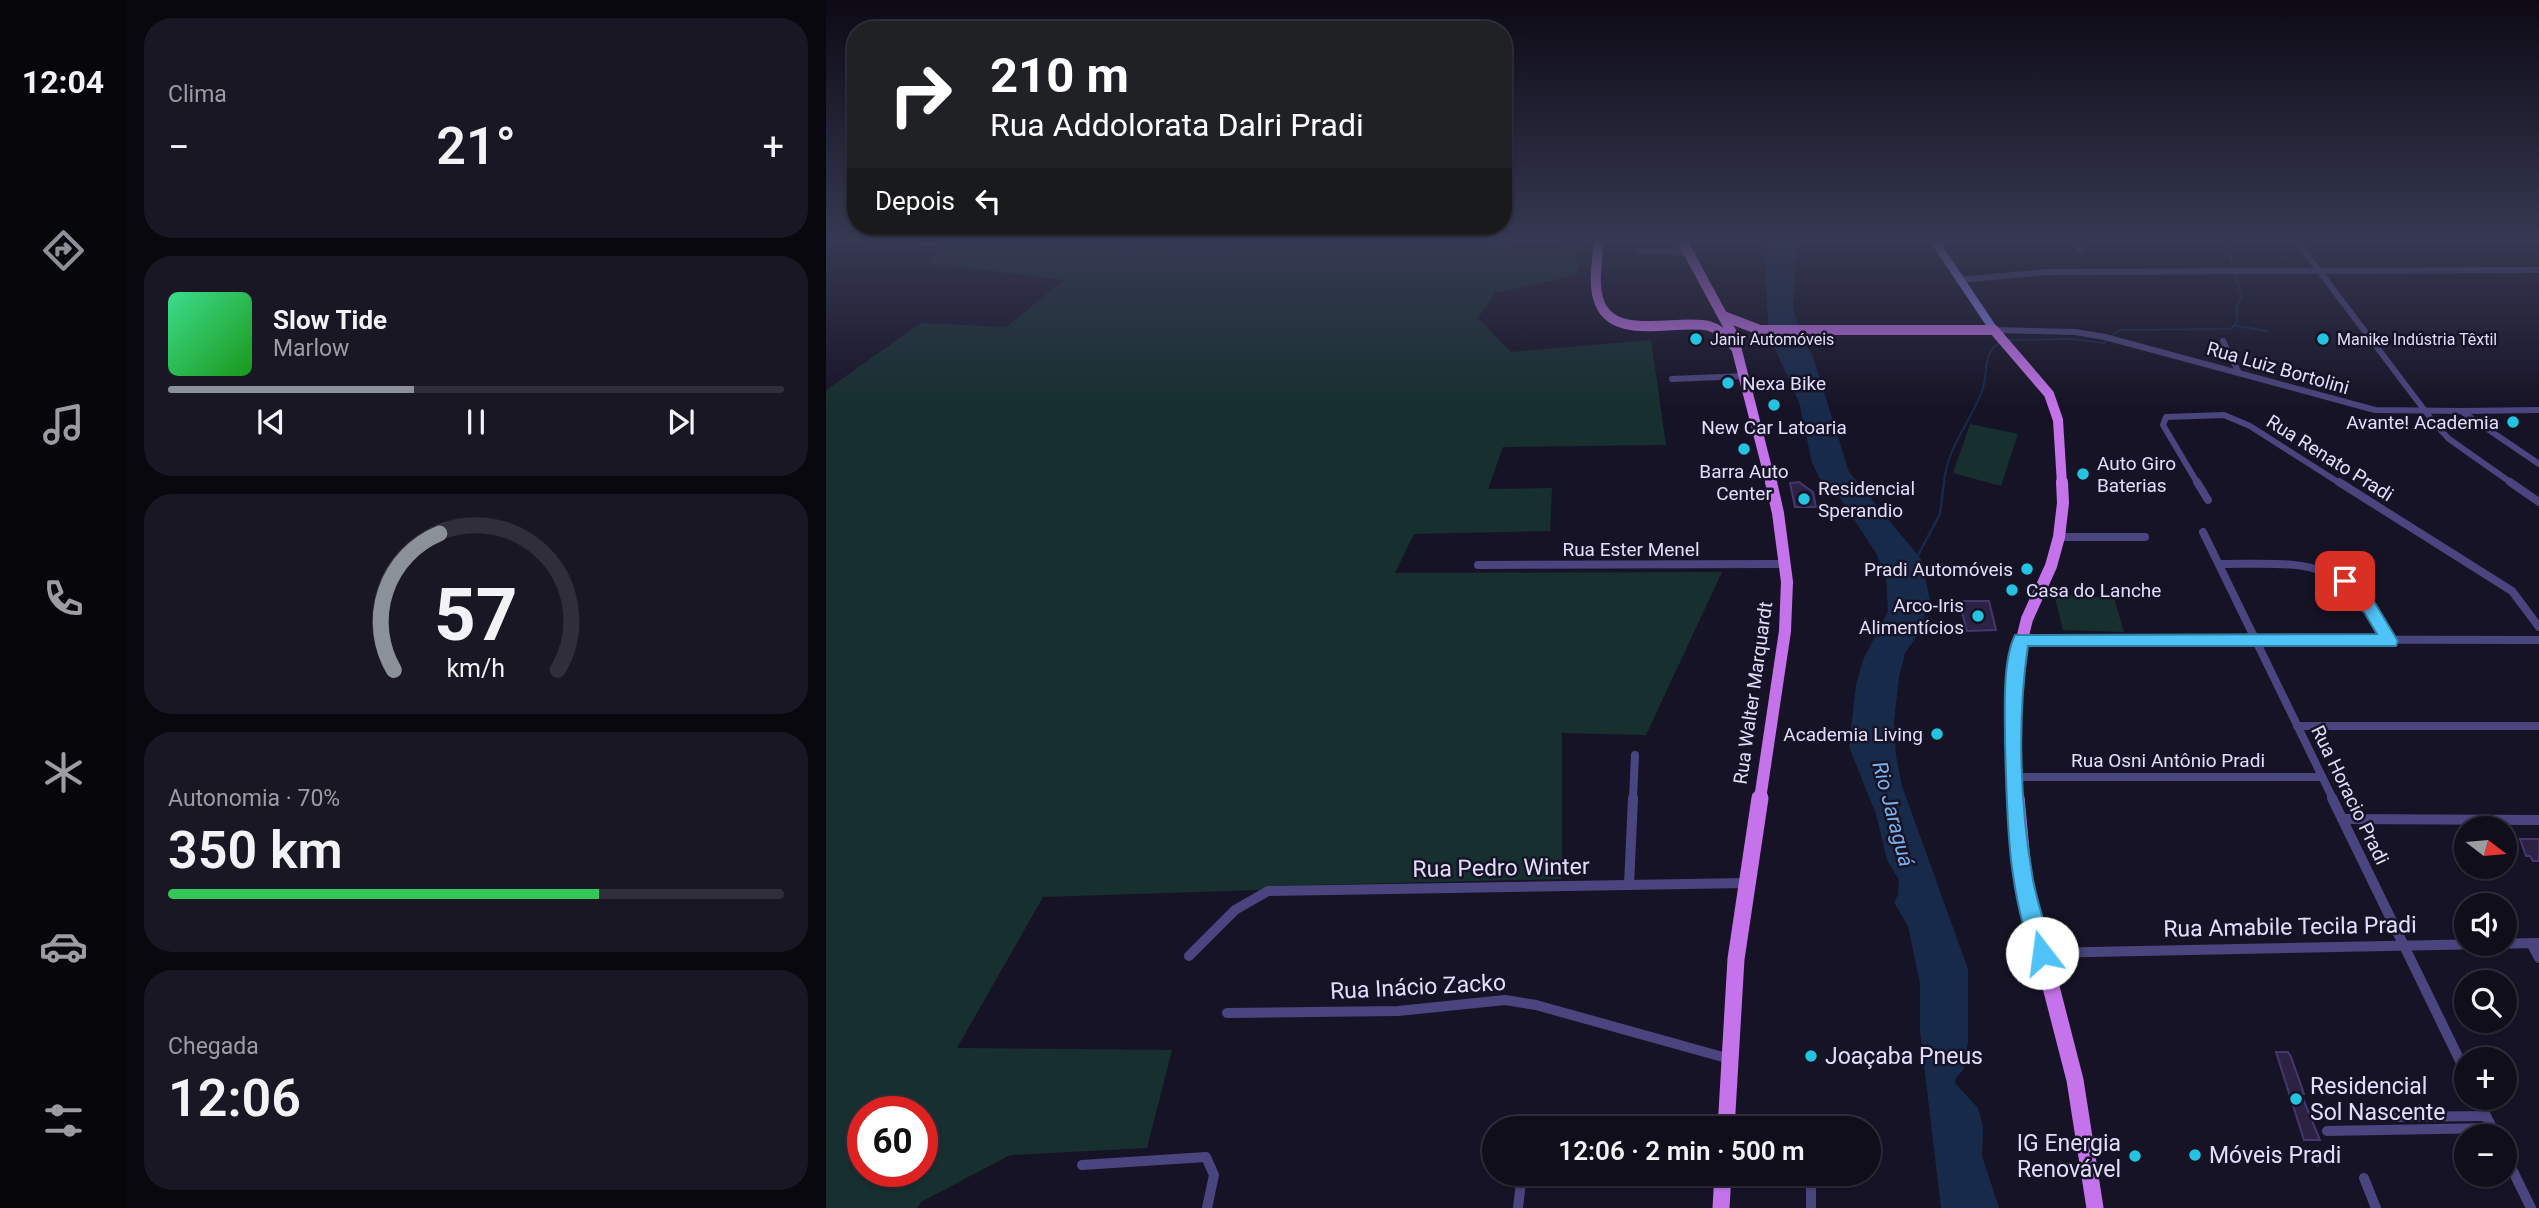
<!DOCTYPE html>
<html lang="pt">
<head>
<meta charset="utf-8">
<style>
	:root { --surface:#110e1c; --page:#1a1725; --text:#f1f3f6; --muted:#9c9ca3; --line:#302e3b; --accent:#8c9099 }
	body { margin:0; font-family:Roboto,sans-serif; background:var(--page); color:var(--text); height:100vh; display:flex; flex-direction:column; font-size:26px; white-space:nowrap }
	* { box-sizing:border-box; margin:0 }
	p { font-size:23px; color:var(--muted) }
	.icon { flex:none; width:38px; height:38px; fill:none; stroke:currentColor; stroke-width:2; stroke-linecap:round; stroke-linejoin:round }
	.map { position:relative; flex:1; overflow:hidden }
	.panel { display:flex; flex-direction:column; gap:18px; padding:18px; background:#09080f; width:700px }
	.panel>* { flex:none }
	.guide { position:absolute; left:21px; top:21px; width:665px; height:214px; border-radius:28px; box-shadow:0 2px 5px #0004,0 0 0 2px var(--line); background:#202124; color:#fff; overflow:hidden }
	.needle { width:46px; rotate:106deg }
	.fabs { position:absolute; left:1628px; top:816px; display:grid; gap:14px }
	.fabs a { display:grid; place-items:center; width:63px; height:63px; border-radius:50%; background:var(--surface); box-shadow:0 2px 5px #0004,0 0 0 2px var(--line); font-size:35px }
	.speed { position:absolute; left:21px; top:1096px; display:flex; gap:14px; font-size:35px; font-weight:700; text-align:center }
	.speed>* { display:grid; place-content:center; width:91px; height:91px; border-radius:50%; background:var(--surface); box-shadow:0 2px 5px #0004,0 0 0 2px var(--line); line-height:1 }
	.speed .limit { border:10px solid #d22; background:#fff; color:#111 }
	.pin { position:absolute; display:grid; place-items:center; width:60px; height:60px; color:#fff; margin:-30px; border-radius:14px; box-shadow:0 4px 10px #0006 }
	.me { position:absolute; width:77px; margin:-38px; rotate:345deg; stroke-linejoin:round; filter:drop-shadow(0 0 5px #0008) }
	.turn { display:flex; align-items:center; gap:24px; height:147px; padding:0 28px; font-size:32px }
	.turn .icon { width:91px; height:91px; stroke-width:2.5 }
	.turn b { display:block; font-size:49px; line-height:60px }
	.then { display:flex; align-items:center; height:66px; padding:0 28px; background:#0003; gap:14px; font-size:26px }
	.big { font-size:52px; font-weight:600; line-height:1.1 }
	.panel .widget { flex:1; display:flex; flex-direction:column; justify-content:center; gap:10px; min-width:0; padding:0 24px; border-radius:28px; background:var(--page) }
	.panel .dial { align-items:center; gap:0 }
	.dial svg { height:182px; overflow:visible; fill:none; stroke:var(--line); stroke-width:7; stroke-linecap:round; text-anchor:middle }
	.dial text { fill:var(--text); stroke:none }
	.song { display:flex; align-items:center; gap:21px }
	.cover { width:84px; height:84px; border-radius:10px; background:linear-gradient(135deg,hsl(150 70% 55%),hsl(120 70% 35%)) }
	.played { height:7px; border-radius:4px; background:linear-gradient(90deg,var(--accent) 40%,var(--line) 40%) }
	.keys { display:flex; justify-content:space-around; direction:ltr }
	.heat { display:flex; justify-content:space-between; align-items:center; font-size:38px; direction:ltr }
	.charge { height:10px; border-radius:5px; background:linear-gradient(90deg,#34c759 70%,var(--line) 0) }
	.trip { position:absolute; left:656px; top:1116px; width:399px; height:70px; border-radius:35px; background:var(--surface); box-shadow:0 2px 5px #0004,0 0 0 2px var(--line); font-weight:600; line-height:70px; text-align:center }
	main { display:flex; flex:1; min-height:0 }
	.tabs { display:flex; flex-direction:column; width:126px; justify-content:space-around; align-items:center; background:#07060b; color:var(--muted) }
	.tabs .icon { width:49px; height:49px }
	.tabs .current { color:var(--accent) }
	.tabs b { font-size:32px; color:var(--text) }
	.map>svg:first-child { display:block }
	.green { fill:#172f2f; fill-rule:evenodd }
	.water { fill:#182a4a }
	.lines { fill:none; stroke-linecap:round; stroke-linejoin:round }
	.stream-far1 { stroke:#182a4a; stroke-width:2 }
	.stream { stroke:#182a4a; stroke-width:2.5 }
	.building { fill:#2b2244; stroke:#45376d; stroke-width:2 }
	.minor-far2 { stroke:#4a457e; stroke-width:6 }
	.minor-far1 { stroke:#4a457e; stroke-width:8 }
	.minor { stroke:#4a457e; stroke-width:10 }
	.secondary { stroke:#8981ed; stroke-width:8 }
	.primary-far2 { stroke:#c473eb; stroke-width:10 }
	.primary-far1 { stroke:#c473eb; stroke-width:12 }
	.primary { stroke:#c473eb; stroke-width:17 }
	.route { fill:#4fc3f7; stroke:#337fa1; stroke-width:2 }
	.poi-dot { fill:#24c3e0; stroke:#171326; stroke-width:2.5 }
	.labels { text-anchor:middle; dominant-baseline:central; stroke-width:5; stroke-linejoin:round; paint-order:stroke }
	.far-poi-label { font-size:16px; fill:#e2ddfa; stroke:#171326; text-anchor:start }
	.street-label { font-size:19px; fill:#e2ddfa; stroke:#171326 }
	.poi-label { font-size:19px; fill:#e2ddfa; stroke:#171326; text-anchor:start }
	.water-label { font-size:21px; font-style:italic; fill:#79b1ec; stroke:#171326 }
	.near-street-label { font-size:23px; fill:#e2ddfa; stroke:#171326 }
	.near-poi-label { font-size:23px; fill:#e2ddfa; stroke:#171326; text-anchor:start }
</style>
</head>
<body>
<main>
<nav class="tabs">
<b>12:04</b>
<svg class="icon current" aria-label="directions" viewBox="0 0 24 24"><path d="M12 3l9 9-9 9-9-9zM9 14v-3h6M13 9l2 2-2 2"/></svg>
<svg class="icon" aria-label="music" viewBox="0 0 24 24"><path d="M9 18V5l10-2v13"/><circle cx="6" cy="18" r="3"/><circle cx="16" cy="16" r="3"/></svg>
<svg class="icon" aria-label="phone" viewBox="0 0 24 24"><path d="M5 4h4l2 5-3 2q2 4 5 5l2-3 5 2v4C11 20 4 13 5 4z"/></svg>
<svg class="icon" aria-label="climate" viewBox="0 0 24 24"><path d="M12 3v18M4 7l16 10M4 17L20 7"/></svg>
<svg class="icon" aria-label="car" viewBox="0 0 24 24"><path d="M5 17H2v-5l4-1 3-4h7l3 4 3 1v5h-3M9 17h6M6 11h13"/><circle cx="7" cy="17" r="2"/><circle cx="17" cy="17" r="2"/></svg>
<svg class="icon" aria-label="filters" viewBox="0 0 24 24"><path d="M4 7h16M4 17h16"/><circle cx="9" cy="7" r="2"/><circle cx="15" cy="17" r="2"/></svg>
</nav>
<section class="panel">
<div class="widget"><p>Clima</p>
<div class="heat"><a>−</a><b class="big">21°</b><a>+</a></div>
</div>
<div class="widget">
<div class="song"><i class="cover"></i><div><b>Slow Tide</b><p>Marlow</p></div></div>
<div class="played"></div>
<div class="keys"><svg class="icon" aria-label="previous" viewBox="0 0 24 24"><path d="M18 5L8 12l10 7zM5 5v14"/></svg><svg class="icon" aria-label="pause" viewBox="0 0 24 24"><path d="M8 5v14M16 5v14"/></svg><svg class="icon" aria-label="next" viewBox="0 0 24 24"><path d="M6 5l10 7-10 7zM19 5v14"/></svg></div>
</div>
<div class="widget dial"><svg viewBox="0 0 100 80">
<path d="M14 69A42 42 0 1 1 86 69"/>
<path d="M14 69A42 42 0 0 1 34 9" stroke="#8c9099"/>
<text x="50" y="56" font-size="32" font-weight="700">57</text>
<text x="50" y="72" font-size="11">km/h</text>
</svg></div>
<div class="widget"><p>Autonomia · 70%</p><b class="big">350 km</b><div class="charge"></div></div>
<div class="widget"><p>Chegada</p><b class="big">12:06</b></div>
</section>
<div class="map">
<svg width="1713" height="1208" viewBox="0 0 1713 1208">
	<rect width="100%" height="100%" fill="#171326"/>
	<g class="green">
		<path d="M 55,239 L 254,239 L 275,242 L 279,239 L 385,239 L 399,243 L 403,239 L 688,239 L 685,250 L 752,247 L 751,275 L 669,293 L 652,318 L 685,352 L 825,340 L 840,445 L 677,447 L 662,489 L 726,488 L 724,531 L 588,534 L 569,573 L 896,572 L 820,735 L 736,733 L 736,879 L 447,886 L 433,890 L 217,897 L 131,1048 L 346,1050 L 321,1148 L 184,1155 L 95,1202 L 91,1208 L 0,1208 L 0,390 L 95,323 L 180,327 L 238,280 L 101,263 L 118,248 ZM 37,1111 L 96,1111 L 96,1171 L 37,1171 Z"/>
		<path d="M 1144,424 L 1192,434 L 1175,486 L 1127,473 Z"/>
		<path d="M 1228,594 L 1288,598 L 1298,632 L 1237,630 Z"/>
	</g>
	<path class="water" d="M 942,239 L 972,239 L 967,308 L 974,332 L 987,357 L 1023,472 L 1095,559 L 1104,600 L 1095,630 L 1079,653 L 1073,677 L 1068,721 L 1070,756 L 1076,786 L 1142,969 L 1142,1041 L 1138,1069 L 1130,1078 L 1129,1083 L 1152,1108 L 1157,1126 L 1156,1156 L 1173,1208 L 1115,1208 L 1094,1031 L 1094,984 L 1082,926 L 1068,902 L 1072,895 L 1073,880 L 1061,860 L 1050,814 L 1023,747 L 1030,685 L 1037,660 L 1062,611 L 1060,578 L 1050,553 L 1012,495 L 995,481 L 986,463 L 973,402 L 943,335 L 939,275 Z"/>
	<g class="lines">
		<g class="stream-far1">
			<path d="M 152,239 L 185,248 L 403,255 L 435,239"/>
			<path d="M 0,246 L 14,239"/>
			<path d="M 1411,326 L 1442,331"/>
			<path d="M 1182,340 L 1246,339 L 1278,343 L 1293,330 L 1405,329 L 1411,322 L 1410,308 L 1416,296 L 1406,266 L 1402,239"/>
			<path d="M 1118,484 C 1119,451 1145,421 1156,391 C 1163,372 1155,353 1175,342"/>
		</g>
		<path class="stream" d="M 1091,557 L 1114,514 L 1118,482"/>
	</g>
	<g class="building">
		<path d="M 973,482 L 987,492 L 990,507 L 969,507 L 964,483 Z"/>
		<path d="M 1133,601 L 1163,601 L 1170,630 L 1141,631 Z"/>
		<path d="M 1694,839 L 1713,839 L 1713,861 L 1707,861 L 1704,856 L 1700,856 Z"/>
		<path d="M 1450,1052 L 1462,1052 L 1465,1057 L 1478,1094 L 1475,1094 L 1494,1140 L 1478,1140 Z"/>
	</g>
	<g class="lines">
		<g class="minor-far2">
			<path d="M 1249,239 L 1254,250"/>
			<path d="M 1469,239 L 1609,424 L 1623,439 L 1687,484"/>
			<path d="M 813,251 L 861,252"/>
			<path d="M 1133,280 L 1222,272 L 1713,270"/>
			<path d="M 1168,330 L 1249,332 L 1279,337 L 1549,410 L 1635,411 L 1713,464"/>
			<path d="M 1397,341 L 1413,373"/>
			<path d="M 846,379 L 919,376"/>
			<path d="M 1635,411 L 1713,410"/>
			<path d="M 1372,484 L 1337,425 L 1340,417 L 1398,415 L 1424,426 L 1515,484"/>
		</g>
		<g class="minor-far1">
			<path d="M 1371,482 L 1382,500"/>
			<path d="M 1513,482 L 1686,591 L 1713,627"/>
			<path d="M 1684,482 L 1713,502"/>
			<path d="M 1377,532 L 1507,799"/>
			<path d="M 1233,537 L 1319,537"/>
			<path d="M 1393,564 C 1488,564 1509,555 1564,641"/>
			<path d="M 652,565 L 959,564"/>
			<path d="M 1195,639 L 1713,640"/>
			<path d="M 1471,726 L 1713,726"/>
			<path d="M 1189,777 L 1496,777"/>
			<path d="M 807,799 L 809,755"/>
		</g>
		<g class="minor">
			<path d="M 1506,798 L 1640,1073"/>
			<path d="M 1516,819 L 1713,820"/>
			<path d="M 803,885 L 807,798"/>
			<path d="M 1705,943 L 1713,958"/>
			<path d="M 1216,953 L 1713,943"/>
			<path d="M 363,956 L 409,910 L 442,891 L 919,883"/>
			<path d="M 401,1013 L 572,1011 L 679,1000 L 710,1005 L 904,1059"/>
			<path d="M 1651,1097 L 1670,1136"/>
			<path d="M 1571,1117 L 1660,1116"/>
			<path d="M 1501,1131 L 1666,1128"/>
			<path d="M 1678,1153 L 1705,1208"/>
			<path d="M 256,1165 L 380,1157 L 388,1175 L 381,1208"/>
			<path d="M 985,1174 L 985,1208"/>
			<path d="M 1538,1178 L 1550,1208"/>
			<path d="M 692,1208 L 696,1174"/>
		</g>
		<path class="secondary" d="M 1107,239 L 1168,330"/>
		<g class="primary-far2">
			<path d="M 773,239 C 772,258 767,280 772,298 C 784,344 851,318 883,326 C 894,329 902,337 908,346"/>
			<path d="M 855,239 L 907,335 L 945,484"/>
			<path d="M 897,316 L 934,330 L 1168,330 L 1223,394 L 1232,420 L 1236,484"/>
		</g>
		<g class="primary-far1">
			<path d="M 934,799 L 959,631 L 961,582 L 952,513 L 945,482"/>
			<path d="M 1190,799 L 1188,672 L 1201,619 L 1225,566 L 1233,537 L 1237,503 L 1236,482"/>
		</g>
		<g class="primary">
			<path d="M 1190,798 L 1198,882 L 1249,1080 L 1269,1208"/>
			<path d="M 900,1129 L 910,959 L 934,798"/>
			<path d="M 895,1208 L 897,1174"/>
		</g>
	</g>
	<linearGradient id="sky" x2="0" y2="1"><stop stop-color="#0d0a15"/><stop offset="0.59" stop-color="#363952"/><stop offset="1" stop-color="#363952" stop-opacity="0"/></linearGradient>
	<rect width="1713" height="408" fill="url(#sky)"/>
	<path class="route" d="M 1519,575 L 1524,576 L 1549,603 L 1572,641 L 1570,646 L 1202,646 C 1191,720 1194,806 1207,880 C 1212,905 1220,929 1227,953 L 1224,960 L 1216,963 L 1209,960 C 1181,892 1181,814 1179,741 C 1179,712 1176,661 1189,635 L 1551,634 L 1538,612 L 1513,585 L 1511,581 Z"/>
	<g class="poi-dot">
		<circle cx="870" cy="339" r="7"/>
		<circle cx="1497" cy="339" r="7"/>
		<circle cx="902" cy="383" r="7"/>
		<circle cx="948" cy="405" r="7"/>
		<circle cx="1687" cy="422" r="7"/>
		<circle cx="918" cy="449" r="7"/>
		<circle cx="1257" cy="474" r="7"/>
		<circle cx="978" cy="499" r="7"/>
		<circle cx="1201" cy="569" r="7"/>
		<circle cx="1186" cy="590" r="7"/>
		<circle cx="1152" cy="616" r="7"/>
		<circle cx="1111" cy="734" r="7"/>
		<circle cx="985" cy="1056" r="7"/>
		<circle cx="1470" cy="1099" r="7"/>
		<circle cx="1369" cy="1155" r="7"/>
		<circle cx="1309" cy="1156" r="7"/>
	</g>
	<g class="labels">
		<g class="far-poi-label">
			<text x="884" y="339">Janir Automóveis</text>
			<text x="1511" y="339">Manike Indústria Têxtil</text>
		</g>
		<g class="street-label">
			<text transform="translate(1452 368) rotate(16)">Rua Luiz Bortolini</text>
			<text transform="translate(1504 458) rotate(32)">Rua Renato Pradi</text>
			<text x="805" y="549">Rua Ester Menel</text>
			<text transform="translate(927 693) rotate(-82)">Rua Walter Marquardt</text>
			<text x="1342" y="760">Rua Osni Antônio Pradi</text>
			<text transform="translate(1524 795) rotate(64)">Rua Horacio Pradi</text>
		</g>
		<g class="poi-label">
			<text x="916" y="383">Nexa Bike</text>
			<text x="1673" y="422" text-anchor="end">Avante! Academia</text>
			<text x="948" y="427" text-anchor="middle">New Car Latoaria</text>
			<text x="1271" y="463">Auto Giro<tspan x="1271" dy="22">Baterias</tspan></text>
			<text x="918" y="471" text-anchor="middle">Barra Auto<tspan x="918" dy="22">Center</tspan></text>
			<text x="992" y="488">Residencial<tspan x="992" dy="22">Sperandio</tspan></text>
			<text x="1187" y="569" text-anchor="end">Pradi Automóveis</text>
			<text x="1200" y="590">Casa do Lanche</text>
			<text x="1138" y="605" text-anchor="end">Arco-Iris<tspan x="1138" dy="22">Alimentícios</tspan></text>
			<text x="1097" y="734" text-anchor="end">Academia Living</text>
		</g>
		<g class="water-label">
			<text transform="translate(1067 814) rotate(75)">Rio Jaraguá</text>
		</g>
		<g class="near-street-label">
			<text transform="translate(675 868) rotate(-1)">Rua Pedro Winter</text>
			<text transform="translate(1464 927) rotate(-1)">Rua Amabile Tecila Pradi</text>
			<text transform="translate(592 987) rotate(-3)">Rua Inácio Zacko</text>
		</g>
		<g class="near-poi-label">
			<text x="999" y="1056">Joaçaba Pneus</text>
			<text x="1484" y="1086">Residencial<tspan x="1484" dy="26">Sol Nascente</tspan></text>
			<text x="1295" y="1143" text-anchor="end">IG Energia<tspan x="1295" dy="26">Renovável</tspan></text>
			<text x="1383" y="1155">Móveis Pradi</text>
		</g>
	</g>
</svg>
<div class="fabs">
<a><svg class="needle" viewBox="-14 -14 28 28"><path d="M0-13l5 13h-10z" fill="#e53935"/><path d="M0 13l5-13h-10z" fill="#9c9ca3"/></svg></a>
<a><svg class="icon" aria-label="sound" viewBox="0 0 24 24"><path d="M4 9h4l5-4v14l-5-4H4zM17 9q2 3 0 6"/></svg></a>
<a><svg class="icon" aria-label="search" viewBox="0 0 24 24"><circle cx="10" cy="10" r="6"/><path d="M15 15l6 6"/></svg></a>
<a>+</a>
<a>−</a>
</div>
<div class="speed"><div class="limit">60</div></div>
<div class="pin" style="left:1519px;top:581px;background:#d93025"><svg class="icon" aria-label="arrive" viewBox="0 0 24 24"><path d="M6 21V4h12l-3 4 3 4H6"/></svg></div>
<svg class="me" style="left:1216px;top:953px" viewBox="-20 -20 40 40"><circle r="19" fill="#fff"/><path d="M0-13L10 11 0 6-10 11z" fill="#4fc3f7"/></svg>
<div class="trip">12:06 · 2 min · 500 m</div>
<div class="guide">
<div class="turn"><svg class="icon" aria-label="right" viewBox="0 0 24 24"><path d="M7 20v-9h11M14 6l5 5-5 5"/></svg><div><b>210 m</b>Rua Addolorata Dalri Pradi</div></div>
<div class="then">Depois<svg class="icon" aria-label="left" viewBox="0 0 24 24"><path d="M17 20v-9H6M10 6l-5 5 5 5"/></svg></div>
</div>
</div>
</main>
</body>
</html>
